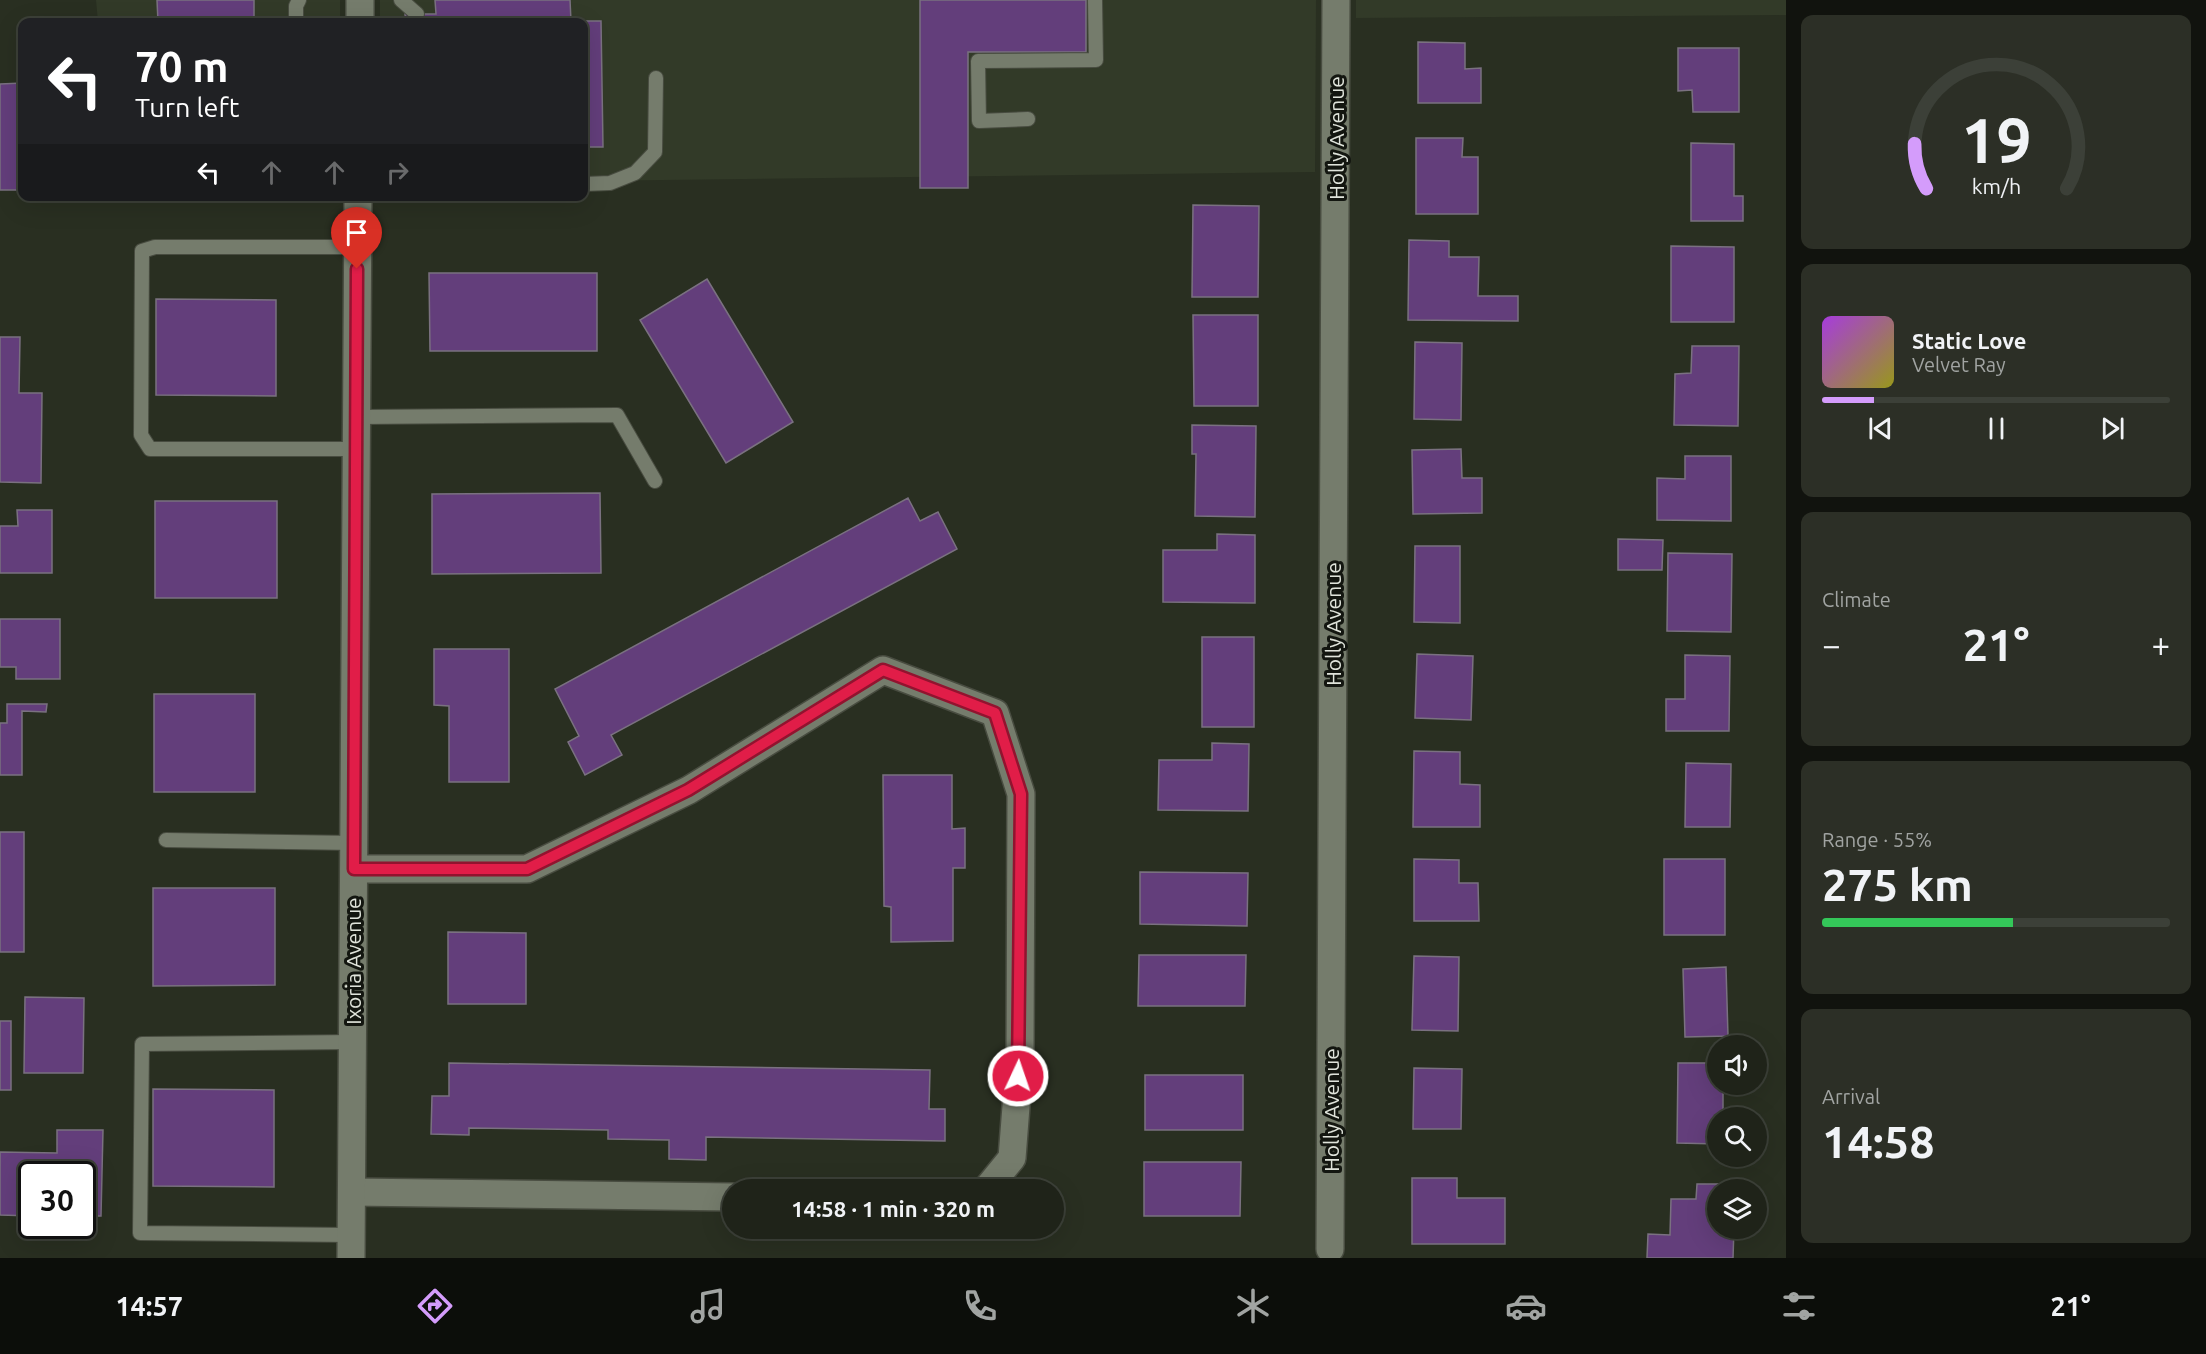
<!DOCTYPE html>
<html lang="en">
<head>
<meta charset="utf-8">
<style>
	:root { --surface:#1f2319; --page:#2c2f26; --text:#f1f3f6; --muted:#a1a4a2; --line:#3c4038; --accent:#d49cfb }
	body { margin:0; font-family:Ubuntu,sans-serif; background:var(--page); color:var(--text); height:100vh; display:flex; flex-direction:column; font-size:22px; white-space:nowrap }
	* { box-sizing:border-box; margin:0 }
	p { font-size:20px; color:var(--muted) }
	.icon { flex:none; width:33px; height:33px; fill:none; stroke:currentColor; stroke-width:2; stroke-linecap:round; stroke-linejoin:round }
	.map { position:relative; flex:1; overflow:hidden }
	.drawer { display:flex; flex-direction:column; gap:15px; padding:15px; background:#11130e; width:420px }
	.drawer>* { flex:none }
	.guide { position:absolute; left:18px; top:18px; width:570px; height:183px; border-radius:12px; box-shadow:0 6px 24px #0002,0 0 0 2px var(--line); background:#202124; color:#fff; overflow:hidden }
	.controls { position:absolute; left:1707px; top:1035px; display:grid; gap:12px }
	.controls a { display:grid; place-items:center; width:60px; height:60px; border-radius:50%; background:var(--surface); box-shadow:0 6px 24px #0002,0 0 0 2px var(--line); font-size:30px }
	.speed { position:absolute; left:18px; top:1161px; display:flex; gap:12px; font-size:30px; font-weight:700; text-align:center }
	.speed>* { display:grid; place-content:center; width:78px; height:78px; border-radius:50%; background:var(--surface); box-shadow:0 6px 24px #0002,0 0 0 2px var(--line); line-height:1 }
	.speed .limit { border:3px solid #111; border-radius:9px; background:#fff; color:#111 }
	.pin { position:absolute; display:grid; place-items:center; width:51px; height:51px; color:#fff; margin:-62px -26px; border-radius:50% 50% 50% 0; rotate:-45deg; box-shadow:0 0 6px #0007 }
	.pin .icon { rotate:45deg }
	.me { position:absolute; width:66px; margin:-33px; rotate:3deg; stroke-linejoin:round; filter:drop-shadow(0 0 4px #0008) }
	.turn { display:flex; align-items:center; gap:21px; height:126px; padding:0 18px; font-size:27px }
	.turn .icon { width:78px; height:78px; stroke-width:2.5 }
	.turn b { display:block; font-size:42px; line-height:51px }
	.lanes { display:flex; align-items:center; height:57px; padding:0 18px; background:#0003; justify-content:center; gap:30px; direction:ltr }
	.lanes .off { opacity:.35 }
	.big { font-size:45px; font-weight:600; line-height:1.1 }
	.drawer .widget { flex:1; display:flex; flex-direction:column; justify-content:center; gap:9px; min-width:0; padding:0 21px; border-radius:12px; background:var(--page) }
	.drawer .dial { align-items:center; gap:0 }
	.dial svg { height:156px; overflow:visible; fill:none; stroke:var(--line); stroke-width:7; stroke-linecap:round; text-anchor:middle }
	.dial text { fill:var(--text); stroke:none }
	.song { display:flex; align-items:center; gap:18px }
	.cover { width:72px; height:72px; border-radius:9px; background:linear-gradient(135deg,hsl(280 70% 55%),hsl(60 70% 35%)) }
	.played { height:6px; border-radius:3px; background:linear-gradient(90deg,var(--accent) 15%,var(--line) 15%) }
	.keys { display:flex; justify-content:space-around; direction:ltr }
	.heat { display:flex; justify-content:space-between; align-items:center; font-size:33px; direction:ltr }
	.charge { height:9px; border-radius:4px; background:linear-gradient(90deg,#34c759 55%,var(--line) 0) }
	.trip { position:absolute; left:722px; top:1179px; width:342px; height:60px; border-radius:30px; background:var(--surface); box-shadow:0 6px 24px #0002,0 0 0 2px var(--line); font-weight:600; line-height:60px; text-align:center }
	.tab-bar { display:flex; height:96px; justify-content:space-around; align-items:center; background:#0c0e0a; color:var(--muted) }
	.tab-bar .icon { width:42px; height:42px }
	.tab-bar .on { color:var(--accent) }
	.tab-bar b { font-size:27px; color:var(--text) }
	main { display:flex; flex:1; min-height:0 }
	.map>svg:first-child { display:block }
	.built { fill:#323a28 }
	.building { fill:#633e7b; stroke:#7a7180; stroke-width:1.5 }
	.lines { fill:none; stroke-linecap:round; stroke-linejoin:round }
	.service-casing { stroke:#484c40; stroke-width:16 }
	.minor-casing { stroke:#484c40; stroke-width:30 }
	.service { stroke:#757c6c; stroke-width:14 }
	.minor { stroke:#757c6c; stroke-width:27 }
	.route-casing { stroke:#92132f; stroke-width:15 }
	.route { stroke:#e11d48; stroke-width:10 }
	.labels { text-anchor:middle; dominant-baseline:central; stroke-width:6; stroke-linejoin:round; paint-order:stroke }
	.street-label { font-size:21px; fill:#e0e4db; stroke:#131610 }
</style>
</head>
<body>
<main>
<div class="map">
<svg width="1786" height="1258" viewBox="0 0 1786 1258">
	<rect width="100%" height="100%" fill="#292f21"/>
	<g class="built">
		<path d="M 96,0 L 340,0 L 340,22 L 98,22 Z"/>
		<path d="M 380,0 L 1316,0 L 1315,172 L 584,181 L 584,22 L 380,22 Z"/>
		<path d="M 1356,0 L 1786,0 L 1786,15 L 1356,18 Z"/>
	</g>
	<g class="building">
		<path d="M 157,0 L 254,0 L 254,22 L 158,22 Z"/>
		<path d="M 435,0 L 570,0 L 571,21 L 601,21 L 603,147 L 584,147 L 584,22 L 406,22 L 405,14 L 436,14 Z"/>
		<path d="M 920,0 L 1086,0 L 1086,52 L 968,52 L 968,188 L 920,188 Z"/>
		<path d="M 1418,42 L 1465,43 L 1465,69 L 1481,68 L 1481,103 L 1418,103 Z"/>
		<path d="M 1678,48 L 1739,48 L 1739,112 L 1693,112 L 1692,90 L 1678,91 Z"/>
		<path d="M 22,83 L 22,190 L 0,190 L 0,84 Z"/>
		<path d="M 1416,138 L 1463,138 L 1462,157 L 1478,157 L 1478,214 L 1416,214 Z"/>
		<path d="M 1691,143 L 1734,144 L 1734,196 L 1743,196 L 1743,221 L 1691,221 Z"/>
		<path d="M 1193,205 L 1259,206 L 1258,297 L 1192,297 Z"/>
		<path d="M 1409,240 L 1449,241 L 1449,257 L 1479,257 L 1478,296 L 1518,296 L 1518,321 L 1408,320 Z"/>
		<path d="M 1671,246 L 1734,247 L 1734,322 L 1671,322 Z"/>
		<path d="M 429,273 L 597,273 L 597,351 L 430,351 Z"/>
		<path d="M 707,279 L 793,422 L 726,463 L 640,320 Z"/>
		<path d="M 156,299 L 276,300 L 276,396 L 156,395 Z"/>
		<path d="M 1193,315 L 1258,315 L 1258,406 L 1194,406 Z"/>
		<path d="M 0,337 L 20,337 L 19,393 L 42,393 L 41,483 L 0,482 Z"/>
		<path d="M 1415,342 L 1462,343 L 1461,420 L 1414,419 Z"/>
		<path d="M 1692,346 L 1739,346 L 1738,426 L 1674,425 L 1675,374 L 1691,373 Z"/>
		<path d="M 1192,425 L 1256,426 L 1255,517 L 1195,516 L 1196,454 L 1192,454 Z"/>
		<path d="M 1461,449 L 1462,478 L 1482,478 L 1482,513 L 1413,514 L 1412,450 Z"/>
		<path d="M 1685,456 L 1731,456 L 1731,521 L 1657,520 L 1657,478 L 1685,479 Z"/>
		<path d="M 600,493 L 601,573 L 432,574 L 432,494 Z"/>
		<path d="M 908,498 L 920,521 L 938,512 L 957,549 L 611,735 L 622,755 L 585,775 L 568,742 L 579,736 L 555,689 Z"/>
		<rect x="155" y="501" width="122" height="97"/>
		<path d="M 17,510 L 52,510 L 52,573 L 0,573 L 0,526 L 18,526 Z"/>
		<path d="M 1217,534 L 1255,535 L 1255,603 L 1163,602 L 1163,550 L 1217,550 Z"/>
		<path d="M 1618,539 L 1663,540 L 1662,570 L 1618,570 Z"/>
		<path d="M 1415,546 L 1460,546 L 1460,623 L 1414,622 Z"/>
		<path d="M 1668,553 L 1732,554 L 1731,632 L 1667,631 Z"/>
		<path d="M 0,619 L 60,619 L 60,679 L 16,679 L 16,667 L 0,667 Z"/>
		<rect x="1202" y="637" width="52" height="90"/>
		<path d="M 434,649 L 509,649 L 509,782 L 449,782 L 449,706 L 434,705 Z"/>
		<path d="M 1417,654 L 1473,656 L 1471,720 L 1415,718 Z"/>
		<path d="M 1685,655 L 1730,656 L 1729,731 L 1666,731 L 1666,699 L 1685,699 Z"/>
		<rect x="154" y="694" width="101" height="98"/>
		<path d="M 7,704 L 47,704 L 46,712 L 22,711 L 22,775 L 0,775 L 0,723 L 7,723 Z"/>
		<path d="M 1212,743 L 1249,744 L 1248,811 L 1158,810 L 1159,760 L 1212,760 Z"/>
		<path d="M 1414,751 L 1460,752 L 1460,784 L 1480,785 L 1480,827 L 1413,827 Z"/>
		<path d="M 1686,763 L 1731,764 L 1730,827 L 1685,827 Z"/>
		<path d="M 883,775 L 952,775 L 952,829 L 965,828 L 965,868 L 953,868 L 953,941 L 891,942 L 891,907 L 884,906 Z"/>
		<rect x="0" y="832" width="24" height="120"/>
		<path d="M 1414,859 L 1459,860 L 1459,883 L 1478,883 L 1479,921 L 1414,921 Z"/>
		<rect x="1664" y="859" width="61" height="76"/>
		<path d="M 1140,872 L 1248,873 L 1247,926 L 1140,924 Z"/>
		<path d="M 153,888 L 275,888 L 275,985 L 153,986 Z"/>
		<path d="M 448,932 L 526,933 L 526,1004 L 448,1004 Z"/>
		<path d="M 1139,955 L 1246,955 L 1245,1006 L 1138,1006 Z"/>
		<path d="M 1414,956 L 1459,957 L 1458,1031 L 1412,1030 Z"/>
		<path d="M 1726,967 L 1728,1036 L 1685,1037 L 1683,969 Z"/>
		<path d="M 25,997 L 84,998 L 83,1073 L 24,1073 Z"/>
		<rect x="0" y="1021" width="11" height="69"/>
		<path d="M 449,1063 L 930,1070 L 929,1109 L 945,1109 L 945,1141 L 706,1137 L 706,1160 L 669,1159 L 669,1140 L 608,1139 L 608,1130 L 469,1128 L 469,1135 L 431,1134 L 432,1096 L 449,1096 Z"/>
		<path d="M 1678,1063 L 1718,1063 L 1718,1084 L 1723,1084 L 1723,1118 L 1718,1118 L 1718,1144 L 1677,1143 Z"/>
		<path d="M 1414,1068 L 1462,1069 L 1461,1129 L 1413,1129 Z"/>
		<rect x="1145" y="1075" width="98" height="55"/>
		<path d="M 153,1089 L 274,1090 L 274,1187 L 153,1186 Z"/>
		<path d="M 57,1130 L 103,1130 L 101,1216 L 82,1216 L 82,1174 L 32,1174 L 32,1216 L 0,1215 L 0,1152 L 57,1153 Z"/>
		<path d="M 1144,1162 L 1241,1162 L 1240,1216 L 1144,1216 Z"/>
		<path d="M 1412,1178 L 1457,1178 L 1457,1198 L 1505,1198 L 1505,1244 L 1412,1244 Z"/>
		<path d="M 1697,1184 L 1734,1184 L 1734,1190 L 1718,1190 L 1718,1228 L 1734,1228 L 1733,1258 L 1647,1258 L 1648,1234 L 1670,1235 L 1671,1199 L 1696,1199 Z"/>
	</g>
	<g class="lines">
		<defs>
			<g id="service">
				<path d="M 401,0 L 417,14"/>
				<path d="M 296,22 L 296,6 L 299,0"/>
				<path d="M 1028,119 L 979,121 L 978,61 L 1096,60 L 1095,0"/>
				<path d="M 584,184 L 610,183 L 635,173 L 655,152 L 656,78"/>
				<path d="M 357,417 L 617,415 L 655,481"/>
				<path d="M 357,449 L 150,449 L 141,435 L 142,251 L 155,247 L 357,247"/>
				<path d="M 166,840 L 355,843"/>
				<path d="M 351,1235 L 140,1233 L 142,1044 L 353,1042"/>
			</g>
			<g id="minor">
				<path d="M 360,22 L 360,0"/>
				<path d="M 354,869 L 527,869 L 689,790 L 883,670 L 995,713 L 1021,794 L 1020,1055 L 1012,1158 L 986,1190"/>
				<path d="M 352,1192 L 732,1197"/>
				<path d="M 1330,1249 L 1336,0"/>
				<path d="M 351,1258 L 358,196"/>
			</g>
		</defs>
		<use href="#service" class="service-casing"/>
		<use href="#minor" class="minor-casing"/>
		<use href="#service" class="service"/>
		<use href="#minor" class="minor"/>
	</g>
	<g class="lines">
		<defs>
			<path id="route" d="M 357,269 L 354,869 L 527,869 L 688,790 L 883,670 L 995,713 L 1021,794 L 1018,1076"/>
		</defs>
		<use href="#route" class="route-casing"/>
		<use href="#route" class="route"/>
	</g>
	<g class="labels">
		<g class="street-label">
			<text transform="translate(1336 138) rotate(-90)">Holly Avenue</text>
			<text transform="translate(1333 624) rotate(-90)">Holly Avenue</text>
			<text transform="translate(353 961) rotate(-90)">Ixoria Avenue</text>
			<text transform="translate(1331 1110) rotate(-90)">Holly Avenue</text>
		</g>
	</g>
</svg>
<div class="controls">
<a><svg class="icon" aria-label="sound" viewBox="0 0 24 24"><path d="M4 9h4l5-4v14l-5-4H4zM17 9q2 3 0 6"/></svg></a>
<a><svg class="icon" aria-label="search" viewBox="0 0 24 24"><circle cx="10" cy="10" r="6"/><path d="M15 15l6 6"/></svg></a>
<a><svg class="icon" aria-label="layers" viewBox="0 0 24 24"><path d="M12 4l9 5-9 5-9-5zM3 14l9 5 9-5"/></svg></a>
</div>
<div class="speed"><div class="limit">30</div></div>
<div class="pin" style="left:357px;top:269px;background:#d93025"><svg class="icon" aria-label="arrive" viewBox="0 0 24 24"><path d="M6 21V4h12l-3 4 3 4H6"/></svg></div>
<svg class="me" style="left:1018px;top:1076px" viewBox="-20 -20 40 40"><circle r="17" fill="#e11d48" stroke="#fff" stroke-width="3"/><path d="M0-11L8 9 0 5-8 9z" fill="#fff"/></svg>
<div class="trip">14:58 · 1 min · 320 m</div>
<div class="guide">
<div class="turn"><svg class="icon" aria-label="left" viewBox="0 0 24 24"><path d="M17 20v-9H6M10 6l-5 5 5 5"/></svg><div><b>70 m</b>Turn left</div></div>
<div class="lanes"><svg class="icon" aria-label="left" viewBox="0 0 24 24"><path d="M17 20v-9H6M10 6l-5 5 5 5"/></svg><svg class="icon off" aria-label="ahead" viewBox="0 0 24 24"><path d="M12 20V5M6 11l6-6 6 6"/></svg><svg class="icon off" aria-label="ahead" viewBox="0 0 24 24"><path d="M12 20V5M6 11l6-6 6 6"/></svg><svg class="icon off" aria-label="right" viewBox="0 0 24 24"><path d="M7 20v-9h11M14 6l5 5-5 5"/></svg></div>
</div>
</div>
<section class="drawer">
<div class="widget dial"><svg viewBox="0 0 100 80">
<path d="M14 69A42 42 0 1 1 86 69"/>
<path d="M14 69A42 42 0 0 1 8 46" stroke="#d49cfb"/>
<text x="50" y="56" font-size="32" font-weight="700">19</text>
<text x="50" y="72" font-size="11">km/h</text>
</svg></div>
<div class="widget">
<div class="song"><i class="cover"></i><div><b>Static Love</b><p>Velvet Ray</p></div></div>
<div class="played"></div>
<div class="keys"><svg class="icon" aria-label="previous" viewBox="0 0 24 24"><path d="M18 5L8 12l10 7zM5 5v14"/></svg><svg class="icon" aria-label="pause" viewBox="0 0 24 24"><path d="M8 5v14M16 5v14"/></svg><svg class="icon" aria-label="next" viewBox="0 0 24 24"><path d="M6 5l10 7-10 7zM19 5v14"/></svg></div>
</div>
<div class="widget"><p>Climate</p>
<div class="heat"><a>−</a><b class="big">21°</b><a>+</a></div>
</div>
<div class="widget"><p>Range · 55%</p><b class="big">275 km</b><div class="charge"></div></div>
<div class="widget"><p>Arrival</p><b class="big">14:58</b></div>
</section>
</main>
<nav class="tab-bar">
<b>14:57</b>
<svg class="icon on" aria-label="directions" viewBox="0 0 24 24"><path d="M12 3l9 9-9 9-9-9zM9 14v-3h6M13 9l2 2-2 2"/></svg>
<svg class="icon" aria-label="music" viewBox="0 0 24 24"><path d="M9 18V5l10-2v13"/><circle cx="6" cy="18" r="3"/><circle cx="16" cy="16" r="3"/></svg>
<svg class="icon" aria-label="phone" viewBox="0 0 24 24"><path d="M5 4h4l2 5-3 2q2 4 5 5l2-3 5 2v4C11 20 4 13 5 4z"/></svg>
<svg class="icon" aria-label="climate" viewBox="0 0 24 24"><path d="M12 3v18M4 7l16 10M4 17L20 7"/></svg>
<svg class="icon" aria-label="car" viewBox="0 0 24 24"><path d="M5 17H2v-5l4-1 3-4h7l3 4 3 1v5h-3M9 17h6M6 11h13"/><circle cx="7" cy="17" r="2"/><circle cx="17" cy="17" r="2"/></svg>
<svg class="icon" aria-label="filters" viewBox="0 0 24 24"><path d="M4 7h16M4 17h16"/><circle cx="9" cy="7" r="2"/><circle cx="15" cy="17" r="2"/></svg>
<b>21°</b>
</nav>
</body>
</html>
